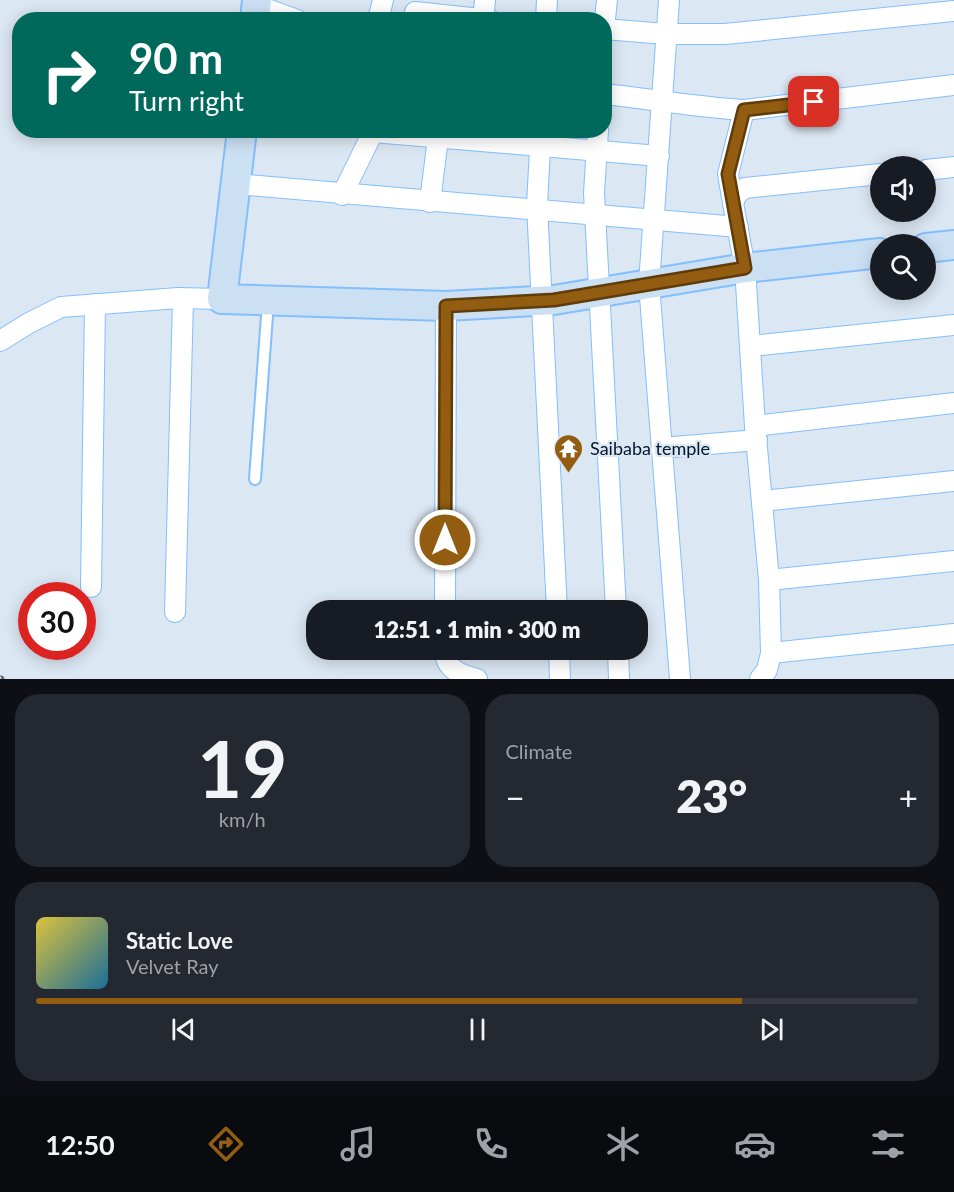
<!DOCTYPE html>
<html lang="en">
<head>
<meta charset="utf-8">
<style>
	:root { --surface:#171b24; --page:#242831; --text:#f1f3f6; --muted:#9ea1a6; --line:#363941; --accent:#925d10 }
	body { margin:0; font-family:Lato,sans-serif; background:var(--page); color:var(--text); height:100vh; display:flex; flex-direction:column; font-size:22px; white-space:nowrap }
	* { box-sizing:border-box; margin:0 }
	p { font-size:20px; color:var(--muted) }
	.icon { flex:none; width:33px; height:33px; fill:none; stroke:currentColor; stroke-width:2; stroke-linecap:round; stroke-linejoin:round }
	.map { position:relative; height:679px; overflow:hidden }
	.sheet { display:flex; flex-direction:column; gap:15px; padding:15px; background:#0d0f14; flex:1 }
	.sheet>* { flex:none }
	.top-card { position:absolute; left:12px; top:12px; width:600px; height:126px; border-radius:24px; box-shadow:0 3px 15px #0003; background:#00695c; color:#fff; overflow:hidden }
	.fabs { position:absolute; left:870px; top:156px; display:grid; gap:12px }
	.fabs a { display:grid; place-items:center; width:66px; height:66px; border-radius:50%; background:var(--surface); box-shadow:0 3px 15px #0003; font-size:30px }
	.speed { position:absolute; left:18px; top:582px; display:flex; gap:12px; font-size:30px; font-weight:700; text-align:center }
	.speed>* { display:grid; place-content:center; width:78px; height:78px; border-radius:50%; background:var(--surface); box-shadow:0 3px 15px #0003; line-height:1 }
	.speed .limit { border:9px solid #d22; background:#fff; color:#111 }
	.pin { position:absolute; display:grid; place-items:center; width:51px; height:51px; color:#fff; margin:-26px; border-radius:12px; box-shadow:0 3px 9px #0006 }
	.me { position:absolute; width:66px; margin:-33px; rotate:0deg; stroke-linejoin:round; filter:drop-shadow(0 0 4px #0008) }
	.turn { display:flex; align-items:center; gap:21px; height:126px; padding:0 18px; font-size:27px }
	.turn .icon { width:78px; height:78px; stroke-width:2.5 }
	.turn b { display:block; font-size:42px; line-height:51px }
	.big { font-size:45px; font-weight:800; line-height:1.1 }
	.sheet .card { flex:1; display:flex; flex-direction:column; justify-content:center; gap:9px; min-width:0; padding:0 21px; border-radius:24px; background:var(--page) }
	.sheet .dial { align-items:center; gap:0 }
	.dial b { font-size:78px; line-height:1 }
	.song { display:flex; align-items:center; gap:18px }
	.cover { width:72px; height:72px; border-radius:9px; background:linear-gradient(135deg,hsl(50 70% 55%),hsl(200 70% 35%)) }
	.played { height:6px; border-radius:3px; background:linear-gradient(90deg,var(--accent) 80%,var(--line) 80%) }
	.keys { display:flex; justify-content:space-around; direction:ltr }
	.heat { display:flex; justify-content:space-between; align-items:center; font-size:33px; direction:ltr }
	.sheet .tiles { flex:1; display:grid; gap:15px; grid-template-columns:1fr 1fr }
	.card:last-child { grid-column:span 2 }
	.trip { position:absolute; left:306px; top:600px; width:342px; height:60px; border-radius:24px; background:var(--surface); box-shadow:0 3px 15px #0003; font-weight:800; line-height:60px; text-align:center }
	.tabs { display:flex; height:96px; justify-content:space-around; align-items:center; background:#090b0e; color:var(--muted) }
	.tabs .icon { width:42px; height:42px }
	.tabs .on { color:var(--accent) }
	.tabs b { font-size:27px; color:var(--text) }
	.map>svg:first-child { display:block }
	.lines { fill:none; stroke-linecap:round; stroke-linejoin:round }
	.lane-casing { stroke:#83bffc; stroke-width:14 }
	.street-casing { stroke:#83bffc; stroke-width:22 }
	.secondary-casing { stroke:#83bffc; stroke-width:32 }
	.lane { stroke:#fff; stroke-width:10 }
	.street { stroke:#fff; stroke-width:20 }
	.secondary { stroke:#cce0f4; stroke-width:28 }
	.rail-casing { stroke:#607283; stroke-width:7 }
	.rail { stroke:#dbe7f3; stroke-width:4.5; stroke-dasharray:14; stroke-linecap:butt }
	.route-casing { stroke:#5f3c0a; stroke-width:15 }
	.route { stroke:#925d10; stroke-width:10 }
	.labels { text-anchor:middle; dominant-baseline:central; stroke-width:4.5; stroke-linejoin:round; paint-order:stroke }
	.poi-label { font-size:18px; fill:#01172d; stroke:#dbe7f3; text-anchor:start }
</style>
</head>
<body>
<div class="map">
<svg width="954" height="679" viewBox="0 0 954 679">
	<rect width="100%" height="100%" fill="#dbe7f3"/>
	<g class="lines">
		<defs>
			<path id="lane" d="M 255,479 L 268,302"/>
			<g id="street">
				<path d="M 669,0 L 649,284 L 680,679"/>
				<path d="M 256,5 L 297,20"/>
				<path d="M 415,12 L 490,20"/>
				<path d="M 378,20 L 383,0"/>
				<path d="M 483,20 L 485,0"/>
				<path d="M 546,20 L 547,0"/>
				<path d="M 604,28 L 607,0"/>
				<path d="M 604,29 L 666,34 L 725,34 L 954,11"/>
				<path d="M 604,94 C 651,99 697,107 744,110 L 954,85"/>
				<path d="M 541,130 L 537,205 L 557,610"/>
				<path d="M 598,130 L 594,193 L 616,610"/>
				<path d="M 373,132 L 659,156"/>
				<path d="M 926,170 L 954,167"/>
				<path d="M 236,184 L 738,227"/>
				<path d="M 342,195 L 374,130"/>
				<path d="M 430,202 L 439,130"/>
				<path d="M 733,203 L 728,174 L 744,110"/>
				<path d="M 0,341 L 29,323 L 61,307 L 178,298 L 222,299"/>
				<path d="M 751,346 L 954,325"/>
				<path d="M 755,426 L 954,403"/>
				<path d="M 662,448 L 757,440"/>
				<path d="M 762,501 L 954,481"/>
				<path d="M 769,580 L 954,561"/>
				<path d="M 91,587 L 95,304"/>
				<path d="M 445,610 L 446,306"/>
				<path d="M 175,612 L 183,299"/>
				<path d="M 445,650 C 445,669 460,675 477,679"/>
				<path d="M 559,650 L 560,679"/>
				<path d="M 618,650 L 619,679"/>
				<path d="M 771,653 L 954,634"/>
				<path d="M 760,679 L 767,670 L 771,653 L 769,580 L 755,426 L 745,268 L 733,203 L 737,194 L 745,188 L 880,174"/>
			</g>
			<g id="secondary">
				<path d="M 255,20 L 257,0"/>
				<path d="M 242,130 L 222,299 L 446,306 L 554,300 L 745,268 L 880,253"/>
				<path d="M 926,248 L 954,245"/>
			</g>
		</defs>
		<use href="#lane" class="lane-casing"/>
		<use href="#street" class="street-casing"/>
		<use href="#secondary" class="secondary-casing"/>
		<use href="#lane" class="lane"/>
		<use href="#street" class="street"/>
		<use href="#secondary" class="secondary"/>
		<defs>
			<path id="rail" d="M 0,679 L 1,679"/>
		</defs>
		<use href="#rail" class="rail-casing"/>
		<use href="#rail" class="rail"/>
	</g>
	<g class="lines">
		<defs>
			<path id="route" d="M 445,540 L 446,306 L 554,300 L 745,268 L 728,174 L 744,110 L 814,102"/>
		</defs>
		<use href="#route" class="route-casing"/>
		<use href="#route" class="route"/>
	</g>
	<defs>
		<symbol id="temple-pin" viewBox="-11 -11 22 30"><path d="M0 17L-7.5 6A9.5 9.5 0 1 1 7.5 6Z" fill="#925d10" stroke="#dbe7f3"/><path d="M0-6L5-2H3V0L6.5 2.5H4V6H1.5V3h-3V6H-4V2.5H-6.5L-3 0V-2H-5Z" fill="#fff"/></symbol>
	</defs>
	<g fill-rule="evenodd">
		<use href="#temple-pin" x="552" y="432" width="33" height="45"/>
	</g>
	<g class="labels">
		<g class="poi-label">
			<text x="590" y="448">Saibaba temple</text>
		</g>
	</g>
</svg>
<div class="fabs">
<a><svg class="icon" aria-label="sound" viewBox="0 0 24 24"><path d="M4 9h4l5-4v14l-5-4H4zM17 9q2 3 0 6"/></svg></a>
<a><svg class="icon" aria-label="search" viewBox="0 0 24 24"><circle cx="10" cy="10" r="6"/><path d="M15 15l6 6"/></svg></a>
</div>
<div class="speed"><div class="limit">30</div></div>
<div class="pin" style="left:814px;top:102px;background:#d93025"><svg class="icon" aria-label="arrive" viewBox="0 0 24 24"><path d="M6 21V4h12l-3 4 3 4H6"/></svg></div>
<svg class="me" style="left:445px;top:540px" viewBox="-20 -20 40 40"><circle r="17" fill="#925d10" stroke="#fff" stroke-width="3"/><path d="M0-11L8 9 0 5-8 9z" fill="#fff"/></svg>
<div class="trip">12:51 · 1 min · 300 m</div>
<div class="top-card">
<div class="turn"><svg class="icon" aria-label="right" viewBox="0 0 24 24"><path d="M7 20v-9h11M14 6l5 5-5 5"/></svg><div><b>90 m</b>Turn right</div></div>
</div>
</div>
<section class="sheet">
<div class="tiles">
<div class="card dial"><b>19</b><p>km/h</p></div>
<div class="card"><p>Climate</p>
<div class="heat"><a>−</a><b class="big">23°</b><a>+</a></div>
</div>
<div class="card">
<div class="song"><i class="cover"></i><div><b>Static Love</b><p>Velvet Ray</p></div></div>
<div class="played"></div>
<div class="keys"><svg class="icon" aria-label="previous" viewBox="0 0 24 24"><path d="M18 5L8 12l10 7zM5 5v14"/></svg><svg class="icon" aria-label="pause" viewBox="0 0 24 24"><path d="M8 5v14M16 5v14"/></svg><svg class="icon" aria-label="next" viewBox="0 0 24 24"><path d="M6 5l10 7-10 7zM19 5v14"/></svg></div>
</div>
</div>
</section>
<nav class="tabs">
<b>12:50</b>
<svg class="icon on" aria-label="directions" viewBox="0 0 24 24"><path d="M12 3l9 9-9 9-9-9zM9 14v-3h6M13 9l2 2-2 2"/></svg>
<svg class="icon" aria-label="music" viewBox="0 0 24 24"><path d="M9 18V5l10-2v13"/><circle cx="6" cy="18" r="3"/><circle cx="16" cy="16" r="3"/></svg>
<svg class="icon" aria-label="phone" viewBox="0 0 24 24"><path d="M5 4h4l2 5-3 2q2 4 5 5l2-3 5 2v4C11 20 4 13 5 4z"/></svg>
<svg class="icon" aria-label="climate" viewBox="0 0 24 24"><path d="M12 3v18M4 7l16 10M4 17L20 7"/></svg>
<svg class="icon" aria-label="car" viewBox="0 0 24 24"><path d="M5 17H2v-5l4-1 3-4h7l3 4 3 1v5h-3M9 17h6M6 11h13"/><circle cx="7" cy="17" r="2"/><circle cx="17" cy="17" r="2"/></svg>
<svg class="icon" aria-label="filters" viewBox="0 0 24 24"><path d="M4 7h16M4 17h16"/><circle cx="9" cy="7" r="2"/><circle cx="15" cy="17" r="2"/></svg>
</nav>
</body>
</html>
